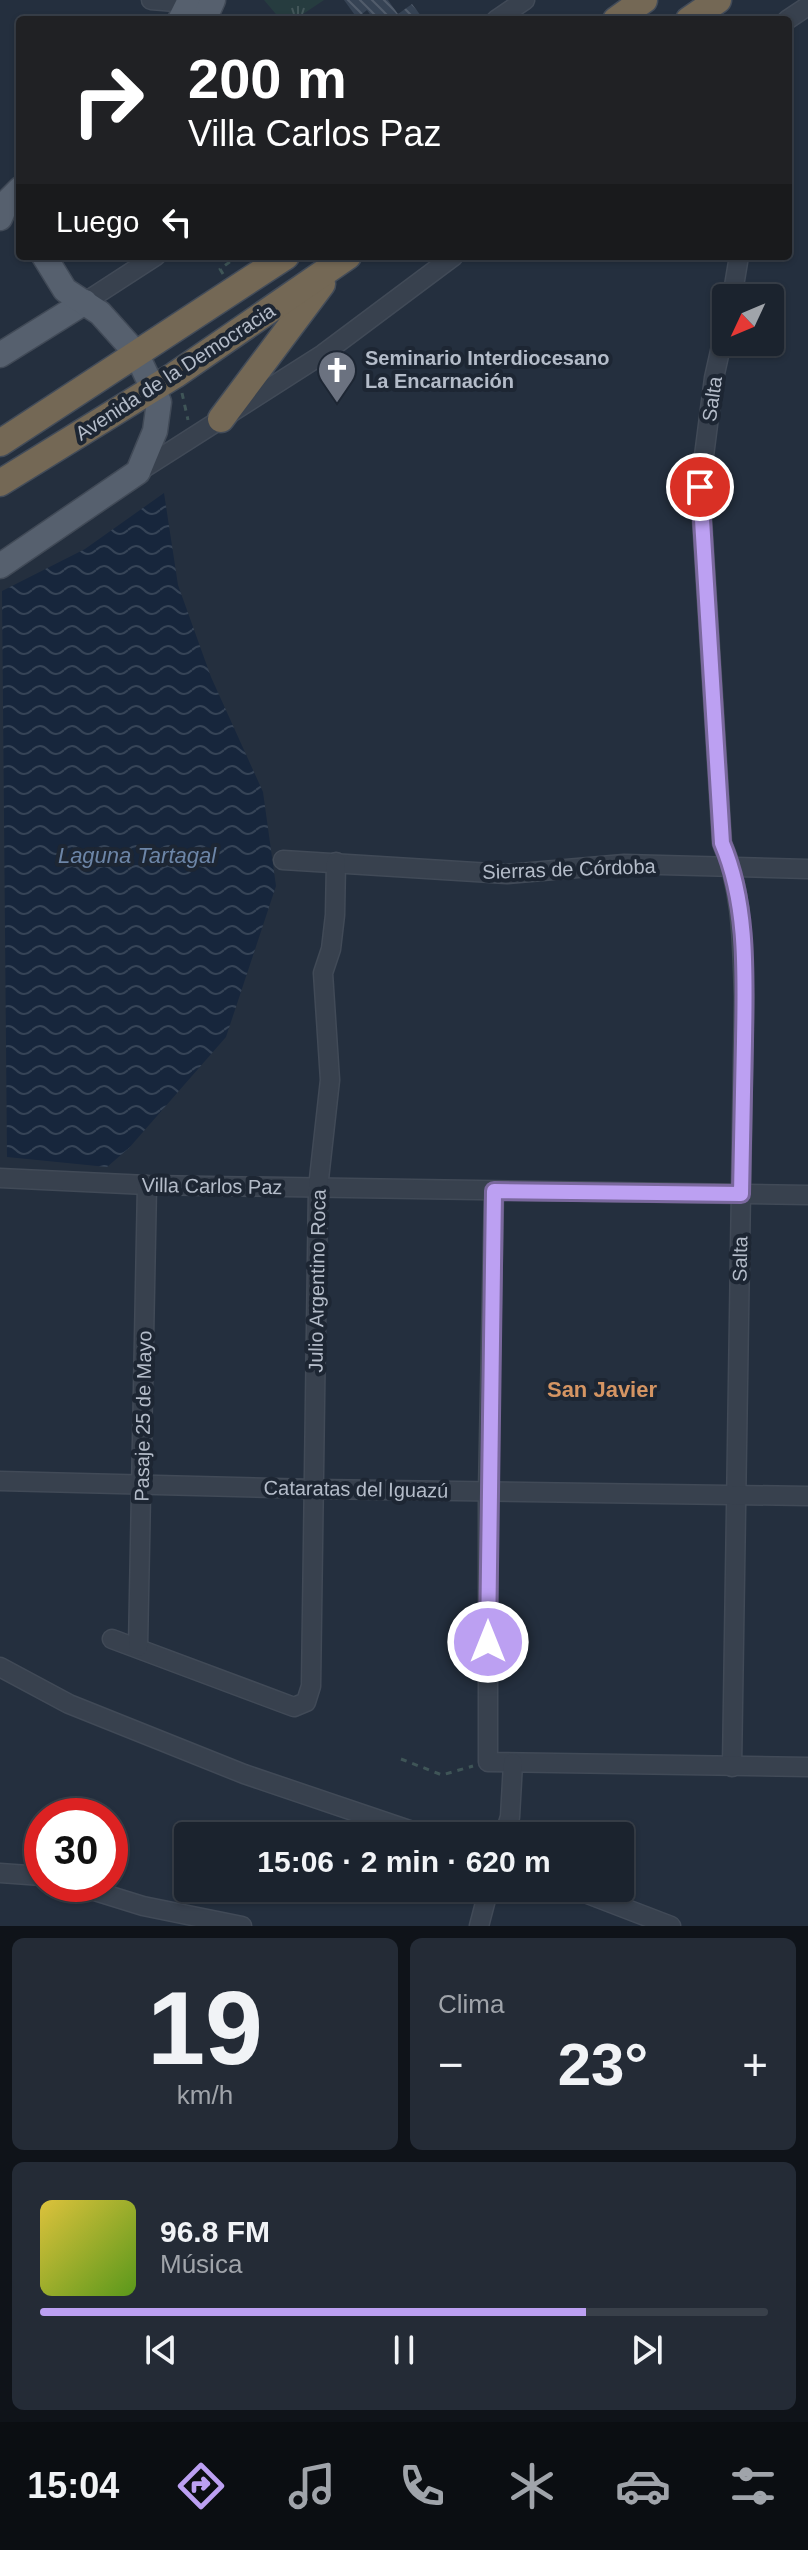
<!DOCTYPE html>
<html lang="es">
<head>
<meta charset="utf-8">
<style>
	:root { --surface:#1b232e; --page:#242b36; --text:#f1f3f6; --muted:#a0a4aa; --line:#39404a; --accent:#bca0f2 }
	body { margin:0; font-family:Arial,sans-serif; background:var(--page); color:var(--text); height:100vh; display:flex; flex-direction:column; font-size:30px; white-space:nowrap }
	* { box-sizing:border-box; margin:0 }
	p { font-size:26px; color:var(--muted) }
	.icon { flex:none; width:44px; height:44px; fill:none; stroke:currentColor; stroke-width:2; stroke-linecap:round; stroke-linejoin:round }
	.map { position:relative; height:1926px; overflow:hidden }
	.details { display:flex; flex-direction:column; gap:12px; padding:12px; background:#0f1319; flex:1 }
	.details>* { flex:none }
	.guide { position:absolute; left:16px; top:16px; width:776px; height:244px; border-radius:8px; box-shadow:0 2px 6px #0004,0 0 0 2px var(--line); background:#202124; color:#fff; overflow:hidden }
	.needle { width:52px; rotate:226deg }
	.fabs { position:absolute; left:712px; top:284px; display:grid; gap:16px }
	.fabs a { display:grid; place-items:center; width:72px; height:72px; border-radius:8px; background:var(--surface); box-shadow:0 2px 6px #0004,0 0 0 2px var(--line); font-size:40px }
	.speed { position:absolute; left:24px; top:1798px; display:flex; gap:16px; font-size:40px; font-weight:700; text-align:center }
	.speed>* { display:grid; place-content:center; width:104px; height:104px; border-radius:50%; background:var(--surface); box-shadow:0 2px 6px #0004,0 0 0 2px var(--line); line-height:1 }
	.speed .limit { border:12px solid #d22; background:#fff; color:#111 }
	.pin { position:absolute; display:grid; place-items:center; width:68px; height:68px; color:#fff; margin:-34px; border:4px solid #fff; border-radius:50%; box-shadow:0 2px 8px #0007 }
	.me { position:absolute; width:88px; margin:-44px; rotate:0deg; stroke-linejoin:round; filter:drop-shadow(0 0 6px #0008) }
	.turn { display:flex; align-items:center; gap:28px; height:168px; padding:0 40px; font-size:36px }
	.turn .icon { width:104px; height:104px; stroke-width:2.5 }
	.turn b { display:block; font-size:56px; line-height:68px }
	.then { display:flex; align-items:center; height:76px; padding:0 40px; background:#0003; gap:16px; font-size:30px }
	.big { font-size:60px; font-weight:600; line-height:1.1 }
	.details .tile { flex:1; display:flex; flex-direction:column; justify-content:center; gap:12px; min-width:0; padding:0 28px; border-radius:12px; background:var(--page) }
	.details .dial { align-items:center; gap:0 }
	.dial b { font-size:104px; line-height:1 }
	.song { display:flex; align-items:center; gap:24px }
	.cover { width:96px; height:96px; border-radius:12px; background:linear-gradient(135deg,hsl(50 70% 55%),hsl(90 70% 35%)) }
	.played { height:8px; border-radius:4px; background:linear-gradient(90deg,var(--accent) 75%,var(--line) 75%) }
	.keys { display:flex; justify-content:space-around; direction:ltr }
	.heat { display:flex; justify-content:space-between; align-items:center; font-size:44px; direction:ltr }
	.details .tiles { flex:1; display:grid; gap:12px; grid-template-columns:1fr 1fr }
	.tile:last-child { grid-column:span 2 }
	.trip { position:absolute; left:174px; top:1822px; width:460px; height:80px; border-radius:8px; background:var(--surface); box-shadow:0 2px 6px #0004,0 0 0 2px var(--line); font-weight:600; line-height:80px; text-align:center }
	.dock { display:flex; height:128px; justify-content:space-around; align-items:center; background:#0b0e12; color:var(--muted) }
	.dock .icon { width:56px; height:56px }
	.dock .on { color:var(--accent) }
	.dock b { font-size:36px; color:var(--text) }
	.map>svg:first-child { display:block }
	.park { fill:url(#park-tufts) }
	.water { fill:url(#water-waves) }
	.building { fill:url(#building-back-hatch) }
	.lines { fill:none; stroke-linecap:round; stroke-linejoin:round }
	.minor-casing { stroke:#414a57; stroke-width:21 }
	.major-casing { stroke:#414a57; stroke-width:27 }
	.highway-casing { stroke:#434c59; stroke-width:29 }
	.path { stroke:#3f5557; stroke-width:3; stroke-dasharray:6 6; stroke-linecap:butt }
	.minor { stroke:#38414e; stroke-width:18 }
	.major { stroke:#56606e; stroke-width:24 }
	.highway { stroke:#746855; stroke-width:26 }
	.route-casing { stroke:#7a689d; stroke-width:20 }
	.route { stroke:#bca0f2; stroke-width:14 }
	.labels { text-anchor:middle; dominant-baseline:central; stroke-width:8; stroke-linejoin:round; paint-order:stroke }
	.poi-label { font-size:20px; font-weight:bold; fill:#b4bcc9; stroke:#1d2633; text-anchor:start }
	.street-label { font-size:20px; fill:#b4bcc9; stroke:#1d2633 }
	.water-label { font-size:22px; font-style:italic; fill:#6d86a8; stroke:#1d2633 }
	.neighbourhood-label { font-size:22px; font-weight:bold; fill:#d59563; stroke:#1d2633 }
</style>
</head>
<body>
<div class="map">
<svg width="808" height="1926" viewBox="0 0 808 1926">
	<defs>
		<pattern id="park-tufts" width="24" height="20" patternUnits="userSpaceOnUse" patternTransform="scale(2)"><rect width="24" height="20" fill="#263c3f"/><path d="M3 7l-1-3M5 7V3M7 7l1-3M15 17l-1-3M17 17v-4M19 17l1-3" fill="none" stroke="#435659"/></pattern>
		<pattern id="water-waves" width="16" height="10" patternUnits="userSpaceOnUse" patternTransform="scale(2)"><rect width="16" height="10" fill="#17263c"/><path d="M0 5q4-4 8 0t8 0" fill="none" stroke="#364457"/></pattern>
		<pattern id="building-back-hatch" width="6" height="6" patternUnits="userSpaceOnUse" patternTransform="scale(2)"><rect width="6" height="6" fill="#364354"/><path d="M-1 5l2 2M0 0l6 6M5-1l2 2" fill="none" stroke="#515c6b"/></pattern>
	</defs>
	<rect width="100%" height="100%" fill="#242f3e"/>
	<path class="park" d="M 264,0 L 324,0 L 294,20 L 281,20 Z"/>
	<path class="water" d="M 164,493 L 178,585 L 211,677 L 263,792 L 276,886 L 226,1037 L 129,1148 L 107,1167 L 7,1157 L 2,591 L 85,549 Z"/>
	<path class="building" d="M 344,0 L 388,0 L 398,14 L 412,4 L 424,20 L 374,20 L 367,10 L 357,18 Z"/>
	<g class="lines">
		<defs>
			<g id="minor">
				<path d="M 151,0 L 200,4"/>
				<path d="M 496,20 L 525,0"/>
				<path d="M 787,20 L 808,6"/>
				<path d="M 732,298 L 739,256"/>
				<path d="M 85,302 L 156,256"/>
				<path d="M 726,324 L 714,378 L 700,487 L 722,843 C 743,892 742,944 744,997 L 732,1767"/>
				<path d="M 138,472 L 323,354 L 454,256"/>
				<path d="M 283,860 L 507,874 L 624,864 L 808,869"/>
				<path d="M 0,1178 L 147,1185 L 808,1195"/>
				<path d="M 494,1191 L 488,1492 L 488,1762 L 808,1767"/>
				<path d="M 0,1481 L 314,1489 L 808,1496"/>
				<path d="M 112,1639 L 294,1707 L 306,1702 L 311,1686 L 318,1188 L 330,1080 L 323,973 L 331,949 L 335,915 L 336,862"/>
				<path d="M 138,1647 L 147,1185"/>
				<path d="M 0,1667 L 69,1704 L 244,1774 L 427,1836"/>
				<path d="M 504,1836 L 510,1817 L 513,1763"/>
				<path d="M 0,1873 L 42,1876"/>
				<path d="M 72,1884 L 143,1906 L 242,1926"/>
				<path d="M 572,1888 L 671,1926"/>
				<path d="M 479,1926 L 489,1888"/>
			</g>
			<g id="major">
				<path d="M 180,20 L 190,0"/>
				<path d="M 204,20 L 213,0"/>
				<path d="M 0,218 L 7,202 L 20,189"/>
				<path d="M 0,355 L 85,302"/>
				<path d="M 0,566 L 138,472 L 155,431 L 159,402 L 136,353 L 100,313 L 65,290 L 44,256"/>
			</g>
			<g id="highway">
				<path d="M 616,20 L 644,0"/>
				<path d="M 689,20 L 718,0"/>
				<path d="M 221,419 L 322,284"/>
				<path d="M 0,443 L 286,256"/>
				<path d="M 0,483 L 175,375 L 348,256"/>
			</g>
		</defs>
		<use href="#minor" class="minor-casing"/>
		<use href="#major" class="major-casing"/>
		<use href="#highway" class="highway-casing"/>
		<g class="path">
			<path d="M 223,274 L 220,269 L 238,256"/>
			<path d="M 182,393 L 188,420"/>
			<path d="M 401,1759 L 442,1775 L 473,1766"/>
		</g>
		<use href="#minor" class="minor"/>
		<use href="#major" class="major"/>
		<use href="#highway" class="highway"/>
	</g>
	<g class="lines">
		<defs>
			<path id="route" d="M 488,1642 L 494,1191 L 741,1194 C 742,1143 743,1092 744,1041 C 745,975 748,904 722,843 L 700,487"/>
		</defs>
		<use href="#route" class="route-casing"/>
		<use href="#route" class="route"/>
	</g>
	<defs>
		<symbol id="church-pin" viewBox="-11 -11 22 30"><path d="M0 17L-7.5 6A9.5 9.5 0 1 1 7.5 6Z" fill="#6b7280" stroke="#1d2633"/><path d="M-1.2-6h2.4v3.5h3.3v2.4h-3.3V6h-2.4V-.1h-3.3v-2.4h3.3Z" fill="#fff"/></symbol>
	</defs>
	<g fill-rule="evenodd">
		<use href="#church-pin" x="315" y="348" width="44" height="60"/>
	</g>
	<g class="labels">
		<g class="poi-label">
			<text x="365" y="358">Seminario Interdiocesano<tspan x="365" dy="23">La Encarnación</tspan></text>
		</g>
		<g class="street-label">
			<text transform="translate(175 372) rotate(-33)">Avenida de la Democracia</text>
			<text transform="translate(712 399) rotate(-82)">Salta</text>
			<text transform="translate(569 869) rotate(-2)">Sierras de Córdoba</text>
			<text transform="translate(212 1186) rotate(1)">Villa Carlos Paz</text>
			<text transform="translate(740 1259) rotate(-89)">Salta</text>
			<text transform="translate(317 1281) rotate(-89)">Julio Argentino Roca</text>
			<text transform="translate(143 1416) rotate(-89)">Pasaje 25 de Mayo</text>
			<text transform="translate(356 1489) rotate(1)">Cataratas del Iguazú</text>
		</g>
		<g class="water-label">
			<text x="137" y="855">Laguna Tartagal</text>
		</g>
		<g class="neighbourhood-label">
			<text x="602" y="1389">San Javier</text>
		</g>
	</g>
</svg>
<div class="fabs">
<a><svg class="needle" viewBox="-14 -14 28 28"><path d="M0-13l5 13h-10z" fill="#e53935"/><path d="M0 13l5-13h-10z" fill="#a0a4aa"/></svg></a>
</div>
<div class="speed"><div class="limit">30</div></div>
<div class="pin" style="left:700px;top:487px;background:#d93025"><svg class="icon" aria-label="arrive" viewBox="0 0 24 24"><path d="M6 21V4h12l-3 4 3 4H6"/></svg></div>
<svg class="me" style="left:488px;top:1642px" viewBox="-20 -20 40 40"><circle r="17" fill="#bca0f2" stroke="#fff" stroke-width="3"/><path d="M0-11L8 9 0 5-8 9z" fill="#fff"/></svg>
<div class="trip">15:06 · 2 min · 620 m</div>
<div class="guide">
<div class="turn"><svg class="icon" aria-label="right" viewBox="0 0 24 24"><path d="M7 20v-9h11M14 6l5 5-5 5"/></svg><div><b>200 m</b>Villa Carlos Paz</div></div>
<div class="then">Luego<svg class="icon" aria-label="left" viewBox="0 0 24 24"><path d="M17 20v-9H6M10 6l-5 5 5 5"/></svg></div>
</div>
</div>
<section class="details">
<div class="tiles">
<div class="tile dial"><b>19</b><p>km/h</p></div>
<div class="tile"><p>Clima</p>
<div class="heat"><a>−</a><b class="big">23°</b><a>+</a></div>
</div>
<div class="tile">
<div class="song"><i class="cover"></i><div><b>96.8 FM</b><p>Música</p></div></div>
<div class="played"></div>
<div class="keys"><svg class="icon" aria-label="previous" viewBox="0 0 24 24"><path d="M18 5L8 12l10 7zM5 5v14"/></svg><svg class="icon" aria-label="pause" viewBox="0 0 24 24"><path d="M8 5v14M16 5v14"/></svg><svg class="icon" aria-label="next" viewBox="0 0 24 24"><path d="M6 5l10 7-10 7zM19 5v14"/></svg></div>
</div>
</div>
</section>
<nav class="dock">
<b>15:04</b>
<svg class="icon on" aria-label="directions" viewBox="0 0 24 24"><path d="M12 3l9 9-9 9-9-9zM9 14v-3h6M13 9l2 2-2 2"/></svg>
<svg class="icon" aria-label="music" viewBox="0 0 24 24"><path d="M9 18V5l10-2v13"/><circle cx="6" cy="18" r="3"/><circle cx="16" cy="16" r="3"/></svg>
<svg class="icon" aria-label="phone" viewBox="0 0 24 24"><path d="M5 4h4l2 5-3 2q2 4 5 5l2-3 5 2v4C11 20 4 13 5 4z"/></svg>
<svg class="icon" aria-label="climate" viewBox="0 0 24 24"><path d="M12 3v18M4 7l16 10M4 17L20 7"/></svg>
<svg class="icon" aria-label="car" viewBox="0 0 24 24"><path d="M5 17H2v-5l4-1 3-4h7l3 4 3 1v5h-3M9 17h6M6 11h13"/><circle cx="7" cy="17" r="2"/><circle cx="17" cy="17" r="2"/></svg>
<svg class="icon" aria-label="filters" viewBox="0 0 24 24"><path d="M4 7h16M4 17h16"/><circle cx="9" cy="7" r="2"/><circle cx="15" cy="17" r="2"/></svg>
</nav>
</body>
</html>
